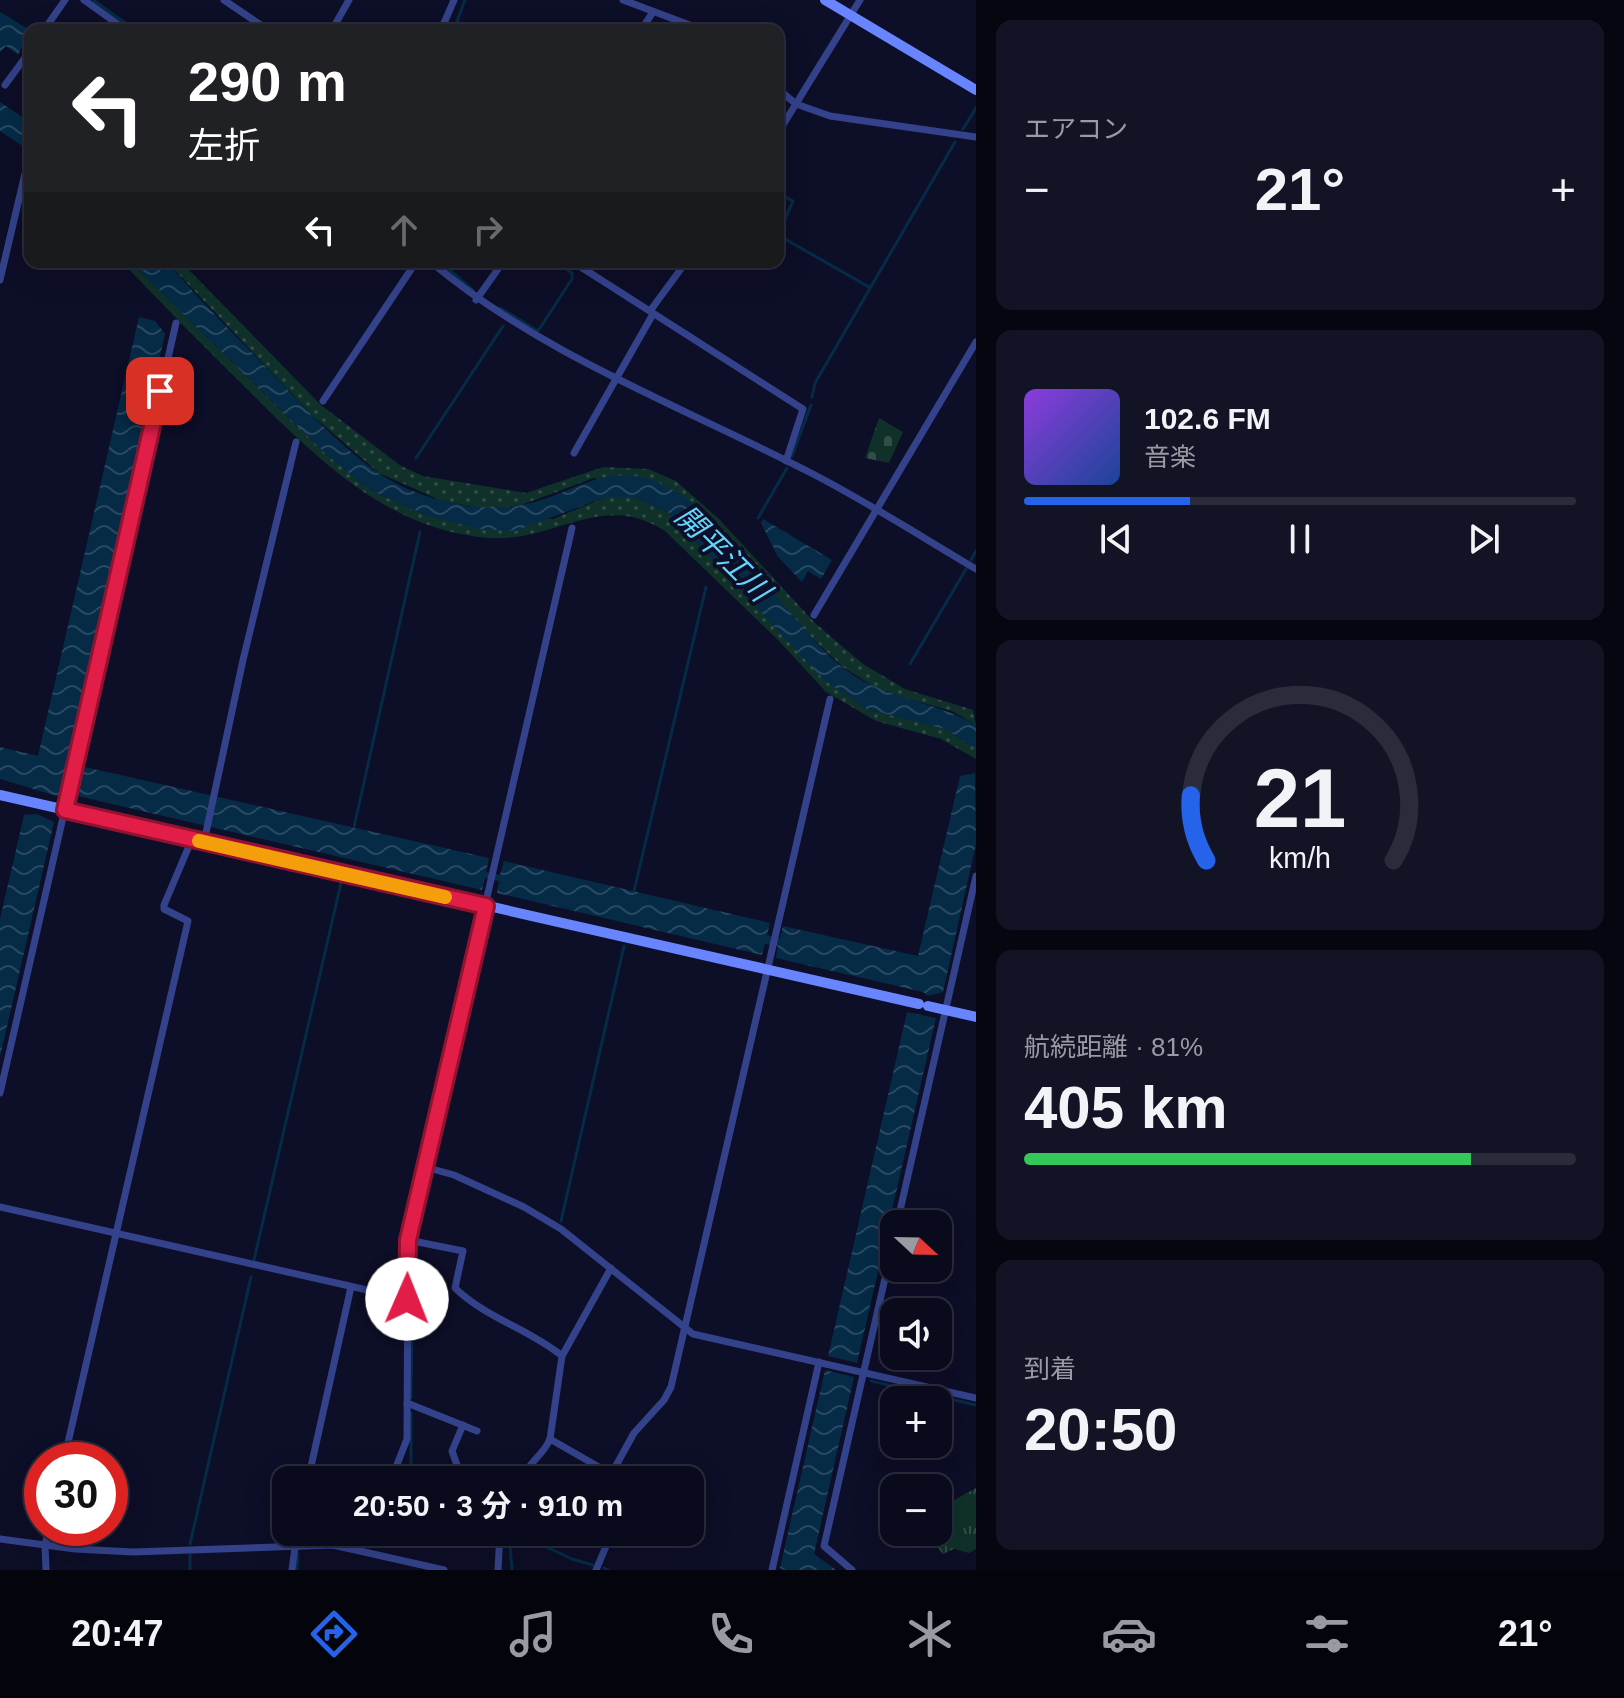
<!DOCTYPE html>
<html lang="ja">
<head>
<meta charset="utf-8">
<style>
	:root { --surface:#0a0a1d; --page:#131326; --text:#f1f3f6; --muted:#999aa4; --line:#2a2b3b; --accent:#2563eb }
	body { margin:0; font-family:Helvetica,"Noto Sans JP",sans-serif; background:var(--page); color:var(--text); height:100vh; display:flex; flex-direction:column; font-size:30px; white-space:nowrap }
	* { box-sizing:border-box; margin:0 }
	p { font-size:26px; color:var(--muted) }
	.icon { flex:none; width:44px; height:44px; fill:none; stroke:currentColor; stroke-width:2; stroke-linecap:round; stroke-linejoin:round }
	.map { position:relative; flex:1; overflow:hidden }
	.sheet { display:flex; flex-direction:column; gap:20px; padding:20px; background:#060610; width:648px }
	.sheet>* { flex:none }
	.hud { position:absolute; left:24px; top:24px; width:760px; height:244px; border-radius:16px; box-shadow:0 8px 32px #0002,0 0 0 2px var(--line); background:#202124; color:#fff; overflow:hidden }
	.needle { width:52px; rotate:112deg }
	.controls { position:absolute; left:880px; top:1210px; display:grid; gap:16px }
	.controls a { display:grid; place-items:center; width:72px; height:72px; border-radius:16px; background:var(--surface); box-shadow:0 8px 32px #0002,0 0 0 2px var(--line); font-size:40px }
	.speed { position:absolute; left:24px; top:1442px; display:flex; gap:16px; font-size:40px; font-weight:700; text-align:center }
	.speed>* { display:grid; place-content:center; width:104px; height:104px; border-radius:50%; background:var(--surface); box-shadow:0 8px 32px #0002,0 0 0 2px var(--line); line-height:1 }
	.speed .limit { border:12px solid #d22; background:#fff; color:#111 }
	.pin { position:absolute; display:grid; place-items:center; width:68px; height:68px; color:#fff; margin:-34px; border-radius:16px; box-shadow:0 4px 12px #0006 }
	.me { position:absolute; width:88px; margin:-44px; rotate:1deg; stroke-linejoin:round; filter:drop-shadow(0 0 6px #0008) }
	.turn { display:flex; align-items:center; gap:28px; height:168px; padding:0 32px; font-size:36px }
	.turn .icon { width:104px; height:104px; stroke-width:2.5 }
	.turn b { display:block; font-size:56px; line-height:68px }
	.lanes { display:flex; align-items:center; height:76px; padding:0 32px; background:#0003; justify-content:center; gap:40px; direction:ltr }
	.lanes .off { opacity:.35 }
	.big { font-size:60px; font-weight:700; line-height:1.1 }
	.sheet .card { flex:1; display:flex; flex-direction:column; justify-content:center; gap:12px; min-width:0; padding:0 28px; border-radius:16px; background:var(--page) }
	.sheet .dial { align-items:center; gap:0 }
	.dial svg { height:208px; overflow:visible; fill:none; stroke:var(--line); stroke-width:7; stroke-linecap:round; text-anchor:middle }
	.dial text { fill:var(--text); stroke:none }
	.song { display:flex; align-items:center; gap:24px }
	.cover { width:96px; height:96px; border-radius:12px; background:linear-gradient(135deg,hsl(270 70% 55%),hsl(220 70% 35%)) }
	.played { height:8px; border-radius:4px; background:linear-gradient(90deg,var(--accent) 30%,var(--line) 30%) }
	.keys { display:flex; justify-content:space-around; direction:ltr }
	.heat { display:flex; justify-content:space-between; align-items:center; font-size:44px; direction:ltr }
	.charge { height:12px; border-radius:6px; background:linear-gradient(90deg,#34c759 81%,var(--line) 0) }
	.trip { position:absolute; left:272px; top:1466px; width:432px; height:80px; border-radius:16px; background:var(--surface); box-shadow:0 8px 32px #0002,0 0 0 2px var(--line); font-weight:700; line-height:80px; text-align:center }
	.tab-bar { display:flex; height:128px; justify-content:space-around; align-items:center; background:#04040c; color:var(--muted) }
	.tab-bar .icon { width:56px; height:56px }
	.tab-bar .current { color:var(--accent) }
	.tab-bar b { font-size:36px; color:var(--text) }
	main { display:flex; flex:1; min-height:0 }
	.map>svg:first-child { display:block }
	.grass { fill:url(#grass-dots) }
	.cemetery { fill:url(#cemetery-stones) }
	.park { fill:url(#park-tufts) }
	.water { fill:url(#water-waves) }
	.lines { fill:none; stroke-linecap:round; stroke-linejoin:round }
	.stream { stroke:#052b47; stroke-width:3 }
	.street { stroke:#33428a; stroke-width:7 }
	.secondary { stroke:#6984ff; stroke-width:10 }
	.route-casing { stroke:#92132f; stroke-width:20 }
	.route { stroke:#e11d48; stroke-width:14 }
	.slow { stroke:#f59e0b; stroke-width:14 }
	.labels { text-anchor:middle; dominant-baseline:central; stroke-width:8; stroke-linejoin:round; paint-order:stroke }
	.water-label { font-size:30px; font-style:italic; fill:#60d6ff; stroke:#0d0e27 }
</style>
</head>
<body>
<main>
<div class="map">
<svg width="976" height="1570" viewBox="0 0 976 1570">
	<defs>
		<pattern id="grass-dots" width="8" height="8" patternUnits="userSpaceOnUse" patternTransform="scale(2)"><rect width="8" height="8" fill="#0f3129"/><path d="M2 2h.1M6 6h.1" fill="none" stroke="#314e49" stroke-width="1.8" stroke-linecap="round"/></pattern>
		<pattern id="cemetery-stones" width="16" height="16" patternUnits="userSpaceOnUse" patternTransform="scale(2)"><rect width="16" height="16" fill="#0f3129"/><path d="M2 7V4a2 2 0 0 1 4 0v3zM10 15v-3a2 2 0 0 1 4 0v3z" fill="#314e49"/></pattern>
		<pattern id="park-tufts" width="24" height="20" patternUnits="userSpaceOnUse" patternTransform="scale(2)"><rect width="24" height="20" fill="#0f3129"/><path d="M3 7l-1-3M5 7V3M7 7l1-3M15 17l-1-3M17 17v-4M19 17l1-3" fill="none" stroke="#314e49"/></pattern>
		<pattern id="water-waves" width="16" height="10" patternUnits="userSpaceOnUse" patternTransform="scale(2)"><rect width="16" height="10" fill="#052b47"/><path d="M0 5q4-4 8 0t8 0" fill="none" stroke="#294963"/></pattern>
	</defs>
	<rect width="100%" height="100%" fill="#0d0e27"/>
	<g class="grass">
		<path d="M 122,262 L 130,262 L 325,453 L 368,489 L 425,515 L 553,519 L 606,497 L 633,497 L 668,512 L 824,679 L 867,709 L 945,729 L 976,749 L 976,759 L 941,739 L 876,721 L 826,692 L 779,641 L 665,531 C 603,490 556,542 490,538 C 387,531 315,456 246,388 C 204,347 163,305 122,262 Z"/>
		<path d="M 167,262 L 181,262 L 321,405 L 401,466 L 423,476 L 526,493 L 603,467 L 648,469 L 676,481 L 719,519 L 815,623 L 863,664 L 905,689 L 973,710 L 976,725 L 952,711 L 883,692 L 844,668 L 811,637 L 709,518 L 594,478 L 521,505 L 489,509 L 442,501 L 379,473 L 314,417 Z"/>
	</g>
	<path class="cemetery" d="M 879,418 L 903,432 L 889,463 L 865,458 Z"/>
	<path class="park" d="M 976,1488 L 976,1549 L 969,1553 L 954,1549 L 943,1554 L 924,1532 L 938,1532 L 938,1509 Z"/>
	<g class="water">
		<path d="M 0,12 L 30,30 L 18,55 L 6,46 L 0,52 Z"/>
		<path d="M 0,102 L 30,122 L 30,151 L 0,131 Z"/>
		<path d="M 130,262 L 167,262 C 198,299 233,333 267,368 C 301,404 336,443 377,472 C 414,498 472,512 516,506 C 574,498 603,456 666,486 C 730,516 785,621 843,668 C 883,699 933,700 976,725 L 976,749 L 945,729 L 867,709 L 824,680 L 668,512 L 633,497 L 606,497 L 515,531 L 479,529 L 425,515 L 368,489 L 325,453 Z"/>
		<path d="M 139,317 L 155,321 L 165,334 L 67,763 L 489,858 L 486,872 L 500,875 L 504,861 L 770,923 L 767,935 L 780,938 L 783,926 L 918,956 L 960,776 L 975,773 L 976,844 L 943,992 L 928,996 L 923,992 L 776,958 L 778,946 L 765,944 L 762,955 L 497,893 L 499,881 L 485,878 L 482,890 L 65,793 L 63,798 L 0,779 L 0,747 L 38,756 Z"/>
		<path d="M 763,519 L 832,560 L 821,579 L 808,571 L 802,582 L 778,557 L 761,523 Z"/>
		<path d="M 37,814 L 54,822 L 0,1057 L 0,919 L 24,815 Z"/>
		<path d="M 907,1012 L 936,1018 L 857,1363 L 828,1356 Z"/>
		<path d="M 825,1370 L 854,1377 L 814,1554 L 836,1570 L 784,1570 L 780,1568 Z"/>
	</g>
	<g class="lines">
		<g class="stream">
			<path d="M 93,0 L 135,30"/>
			<path d="M 465,0 L 457,21 L 471,30"/>
			<path d="M 321,30 L 323,29"/>
			<path d="M 963,129 L 976,108"/>
			<path d="M 778,193 L 793,201 L 778,235 L 869,287"/>
			<path d="M 440,262 L 473,290"/>
			<path d="M 500,308 L 538,331 L 572,279 L 572,273 L 556,262"/>
			<path d="M 812,397 L 815,383 L 955,142"/>
			<path d="M 792,456 L 811,405"/>
			<path d="M 416,458 L 503,326"/>
			<path d="M 758,518 L 787,468"/>
			<path d="M 971,560 L 976,551"/>
			<path d="M 910,664 L 966,569"/>
			<path d="M 354,827 L 420,532"/>
			<path d="M 634,891 L 706,587"/>
			<path d="M 561,1221 L 624,946"/>
			<path d="M 254,1260 L 341,883"/>
			<path d="M 871,1381 L 976,1405"/>
			<path d="M 411,1398 L 413,1251"/>
			<path d="M 411,1413 L 411,1466 L 415,1480"/>
			<path d="M 509,1532 L 512,1570"/>
			<path d="M 515,1532 L 572,1559 L 593,1565"/>
			<path d="M 190,1544 L 251,1277"/>
			<path d="M 190,1555 L 190,1570"/>
			<path d="M 604,1568 L 608,1570"/>
			<path d="M 297,1570 L 298,1554"/>
		</g>
		<g class="street">
			<path d="M 84,0 L 126,30"/>
			<path d="M 224,0 L 268,30"/>
			<path d="M 623,0 L 703,30"/>
			<path d="M 44,30 L 65,0"/>
			<path d="M 332,30 L 349,0"/>
			<path d="M 441,30 L 454,0"/>
			<path d="M 641,30 L 653,12"/>
			<path d="M 5,85 L 30,51"/>
			<path d="M 778,89 L 796,104 L 830,116 L 976,137"/>
			<path d="M 778,133 L 860,0"/>
			<path d="M 431,262 C 543,356 684,407 813,474 C 869,503 922,537 976,569"/>
			<path d="M 573,262 L 803,409 L 786,461"/>
			<path d="M 0,280 L 27,165"/>
			<path d="M 476,300 L 503,262"/>
			<path d="M 650,311 L 686,262"/>
			<path d="M 323,401 L 416,262"/>
			<path d="M 574,453 L 653,314"/>
			<path d="M 814,615 L 976,342"/>
			<path d="M 204,842 L 243,660 L 296,442"/>
			<path d="M 0,1093 L 176,323"/>
			<path d="M 425,1167 L 454,1175 L 524,1207 L 561,1229 L 693,1334 L 976,1398"/>
			<path d="M 0,1207 L 407,1299"/>
			<path d="M 897,1224 L 976,876"/>
			<path d="M 408,1240 L 463,1251 L 455,1288 C 486,1318 529,1329 562,1356 L 550,1439 C 543,1456 528,1462 522,1480"/>
			<path d="M 562,1356 L 611,1268"/>
			<path d="M 407,1403 L 477,1431"/>
			<path d="M 463,1425 L 452,1451 L 461,1476 L 469,1480"/>
			<path d="M 550,1439 L 611,1474"/>
			<path d="M 64,1460 L 188,921 L 164,909 L 164,905 L 192,839"/>
			<path d="M 308,1480 L 351,1287"/>
			<path d="M 391,1480 L 407,1439 L 408,1240 L 572,528"/>
			<path d="M 608,1480 L 634,1433 L 664,1400 L 671,1387 L 830,699"/>
			<path d="M 0,1539 L 75,1549 L 133,1552 L 333,1545 L 444,1570"/>
			<path d="M 333,1545 L 348,1532"/>
			<path d="M 46,1570 L 45,1545 L 49,1528"/>
			<path d="M 292,1570 L 297,1532"/>
			<path d="M 498,1570 L 500,1532"/>
			<path d="M 596,1570 L 612,1532"/>
			<path d="M 772,1570 L 819,1362"/>
			<path d="M 852,1570 L 824,1546 L 894,1239"/>
		</g>
		<g class="secondary">
			<path d="M 825,0 L 976,90"/>
			<path d="M 0,795 L 919,1004"/>
			<path d="M 928,1006 L 976,1017"/>
		</g>
	</g>
	<g class="lines">
		<defs>
			<path id="route" d="M 160,391 L 65,810 L 486,906 L 408,1240 L 407,1299"/>
		</defs>
		<use href="#route" class="route-casing"/>
		<use href="#route" class="route"/>
		<path class="slow" d="M 199,841 L 445,897"/>
	</g>
	<g class="labels">
		<g class="water-label">
			<text transform="translate(723 553) rotate(45)">開平江川</text>
		</g>
	</g>
</svg>
<div class="controls">
<a><svg class="needle" viewBox="-14 -14 28 28"><path d="M0-13l5 13h-10z" fill="#e53935"/><path d="M0 13l5-13h-10z" fill="#999aa4"/></svg></a>
<a><svg class="icon" aria-label="sound" viewBox="0 0 24 24"><path d="M4 9h4l5-4v14l-5-4H4zM17 9q2 3 0 6"/></svg></a>
<a>+</a>
<a>−</a>
</div>
<div class="speed"><div class="limit">30</div></div>
<div class="pin" style="left:160px;top:391px;background:#d93025"><svg class="icon" aria-label="arrive" viewBox="0 0 24 24"><path d="M6 21V4h12l-3 4 3 4H6"/></svg></div>
<svg class="me" style="left:407px;top:1299px" viewBox="-20 -20 40 40"><circle r="19" fill="#fff"/><path d="M0-13L10 11 0 6-10 11z" fill="#e11d48"/></svg>
<div class="trip">20:50 · 3 分 · 910 m</div>
<div class="hud">
<div class="turn"><svg class="icon" aria-label="left" viewBox="0 0 24 24"><path d="M17 20v-9H6M10 6l-5 5 5 5"/></svg><div><b>290 m</b>左折</div></div>
<div class="lanes"><svg class="icon" aria-label="left" viewBox="0 0 24 24"><path d="M17 20v-9H6M10 6l-5 5 5 5"/></svg><svg class="icon off" aria-label="ahead" viewBox="0 0 24 24"><path d="M12 20V5M6 11l6-6 6 6"/></svg><svg class="icon off" aria-label="right" viewBox="0 0 24 24"><path d="M7 20v-9h11M14 6l5 5-5 5"/></svg></div>
</div>
</div>
<section class="sheet">
<div class="card"><p>エアコン</p>
<div class="heat"><a>−</a><b class="big">21°</b><a>+</a></div>
</div>
<div class="card">
<div class="song"><i class="cover"></i><div><b>102.6 FM</b><p>音楽</p></div></div>
<div class="played"></div>
<div class="keys"><svg class="icon" aria-label="previous" viewBox="0 0 24 24"><path d="M18 5L8 12l10 7zM5 5v14"/></svg><svg class="icon" aria-label="pause" viewBox="0 0 24 24"><path d="M8 5v14M16 5v14"/></svg><svg class="icon" aria-label="next" viewBox="0 0 24 24"><path d="M6 5l10 7-10 7zM19 5v14"/></svg></div>
</div>
<div class="card dial"><svg viewBox="0 0 100 80">
<path d="M14 69A42 42 0 1 1 86 69"/>
<path d="M14 69A42 42 0 0 1 8 44" stroke="#2563eb"/>
<text x="50" y="56" font-size="32" font-weight="700">21</text>
<text x="50" y="72" font-size="11">km/h</text>
</svg></div>
<div class="card"><p>航続距離 · 81%</p><b class="big">405 km</b><div class="charge"></div></div>
<div class="card"><p>到着</p><b class="big">20:50</b></div>
</section>
</main>
<nav class="tab-bar">
<b>20:47</b>
<svg class="icon current" aria-label="directions" viewBox="0 0 24 24"><path d="M12 3l9 9-9 9-9-9zM9 14v-3h6M13 9l2 2-2 2"/></svg>
<svg class="icon" aria-label="music" viewBox="0 0 24 24"><path d="M9 18V5l10-2v13"/><circle cx="6" cy="18" r="3"/><circle cx="16" cy="16" r="3"/></svg>
<svg class="icon" aria-label="phone" viewBox="0 0 24 24"><path d="M5 4h4l2 5-3 2q2 4 5 5l2-3 5 2v4C11 20 4 13 5 4z"/></svg>
<svg class="icon" aria-label="climate" viewBox="0 0 24 24"><path d="M12 3v18M4 7l16 10M4 17L20 7"/></svg>
<svg class="icon" aria-label="car" viewBox="0 0 24 24"><path d="M5 17H2v-5l4-1 3-4h7l3 4 3 1v5h-3M9 17h6M6 11h13"/><circle cx="7" cy="17" r="2"/><circle cx="17" cy="17" r="2"/></svg>
<svg class="icon" aria-label="filters" viewBox="0 0 24 24"><path d="M4 7h16M4 17h16"/><circle cx="9" cy="7" r="2"/><circle cx="15" cy="17" r="2"/></svg>
<b>21°</b>
</nav>
</body>
</html>
